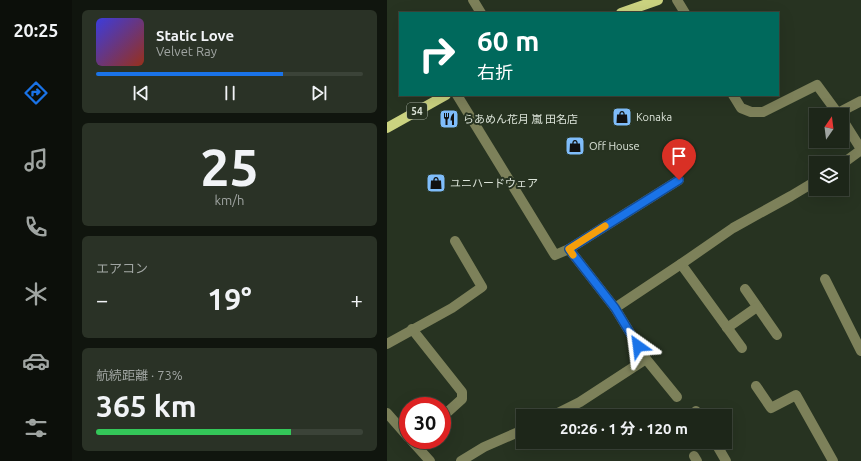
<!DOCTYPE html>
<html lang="ja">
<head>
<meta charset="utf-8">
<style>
	:root { --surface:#1d2619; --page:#2a3226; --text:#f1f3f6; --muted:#a0a5a2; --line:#3b4338; --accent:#1a73e8 }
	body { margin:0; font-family:Ubuntu,"Noto Sans JP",sans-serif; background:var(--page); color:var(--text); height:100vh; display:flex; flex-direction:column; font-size:15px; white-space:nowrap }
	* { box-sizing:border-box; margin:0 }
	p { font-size:13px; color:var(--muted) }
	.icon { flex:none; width:22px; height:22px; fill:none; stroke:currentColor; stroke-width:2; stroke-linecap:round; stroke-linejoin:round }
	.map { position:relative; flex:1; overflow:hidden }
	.drawer { display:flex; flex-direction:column; gap:10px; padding:10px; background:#10150e; width:315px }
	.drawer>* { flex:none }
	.top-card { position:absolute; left:12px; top:12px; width:380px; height:84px; border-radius:0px; box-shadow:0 4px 16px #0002,0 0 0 1px var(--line); background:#00695c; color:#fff; overflow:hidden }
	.needle { width:26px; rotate:14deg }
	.fabs { position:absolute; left:422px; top:108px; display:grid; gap:8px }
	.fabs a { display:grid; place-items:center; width:40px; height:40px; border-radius:0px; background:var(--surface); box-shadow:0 4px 16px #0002,0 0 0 1px var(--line); font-size:20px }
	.speed { position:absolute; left:12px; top:397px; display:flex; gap:8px; font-size:20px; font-weight:700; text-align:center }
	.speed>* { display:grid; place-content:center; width:52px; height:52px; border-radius:50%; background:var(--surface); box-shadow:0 4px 16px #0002,0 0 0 1px var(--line); line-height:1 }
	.speed .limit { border:6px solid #d22; background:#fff; color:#111 }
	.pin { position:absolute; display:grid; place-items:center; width:34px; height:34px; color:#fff; margin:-41px -17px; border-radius:50% 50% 50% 0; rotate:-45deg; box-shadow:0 0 4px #0007 }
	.pin .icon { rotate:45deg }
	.me { position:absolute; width:44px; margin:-22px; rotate:329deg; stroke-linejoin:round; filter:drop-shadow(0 0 3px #0008) }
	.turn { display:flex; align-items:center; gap:14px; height:84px; padding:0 12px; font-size:18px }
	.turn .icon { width:52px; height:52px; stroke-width:2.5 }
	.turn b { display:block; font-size:28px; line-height:34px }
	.big { font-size:30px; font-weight:700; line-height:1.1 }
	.drawer .widget { flex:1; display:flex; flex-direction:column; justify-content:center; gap:6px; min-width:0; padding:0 14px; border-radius:6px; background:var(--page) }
	.drawer .dial { align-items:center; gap:0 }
	.dial b { font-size:52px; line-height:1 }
	.song { display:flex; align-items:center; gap:12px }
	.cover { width:48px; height:48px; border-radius:6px; background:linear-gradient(135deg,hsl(240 70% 55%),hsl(10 70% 35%)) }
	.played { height:4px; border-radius:2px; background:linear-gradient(90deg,var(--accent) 70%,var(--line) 70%) }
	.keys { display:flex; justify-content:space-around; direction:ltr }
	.heat { display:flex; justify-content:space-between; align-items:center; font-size:22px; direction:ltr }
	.charge { height:6px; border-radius:3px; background:linear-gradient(90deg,#34c759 73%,var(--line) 0) }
	.trip { position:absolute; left:129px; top:409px; width:216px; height:40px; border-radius:0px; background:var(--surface); box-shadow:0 4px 16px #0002,0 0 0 1px var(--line); font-weight:700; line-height:40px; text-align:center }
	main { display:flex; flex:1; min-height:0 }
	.tabs { display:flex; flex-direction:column; width:72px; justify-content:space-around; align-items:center; background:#0c0f0a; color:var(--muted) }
	.tabs .icon { width:28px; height:28px }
	.tabs .current { color:var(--accent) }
	.tabs b { font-size:18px; color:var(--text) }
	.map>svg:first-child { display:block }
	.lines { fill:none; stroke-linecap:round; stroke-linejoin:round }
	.minor { stroke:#7d815a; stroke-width:10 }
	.major { stroke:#cbd380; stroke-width:10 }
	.route-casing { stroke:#114b97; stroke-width:10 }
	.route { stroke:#1a73e8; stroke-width:7 }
	.slow { stroke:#f59e0b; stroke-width:7 }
	.labels { text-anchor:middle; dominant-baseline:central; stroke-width:4; stroke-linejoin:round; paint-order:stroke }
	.shield { fill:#273321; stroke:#a6afa2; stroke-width:1 }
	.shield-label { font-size:10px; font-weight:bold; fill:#dce4d9 }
	.poi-label { font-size:11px; fill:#dce4d9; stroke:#273321; text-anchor:start }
</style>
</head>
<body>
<main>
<nav class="tabs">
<b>20:25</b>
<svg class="icon current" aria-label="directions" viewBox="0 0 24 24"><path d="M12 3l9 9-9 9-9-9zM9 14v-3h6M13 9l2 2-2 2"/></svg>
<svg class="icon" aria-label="music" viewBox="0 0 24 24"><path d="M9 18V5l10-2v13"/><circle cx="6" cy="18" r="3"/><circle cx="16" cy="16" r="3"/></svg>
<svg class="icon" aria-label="phone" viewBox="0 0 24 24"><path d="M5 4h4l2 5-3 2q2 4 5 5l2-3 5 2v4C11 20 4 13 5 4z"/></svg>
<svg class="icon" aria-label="climate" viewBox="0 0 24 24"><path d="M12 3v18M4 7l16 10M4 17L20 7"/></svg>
<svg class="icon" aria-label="car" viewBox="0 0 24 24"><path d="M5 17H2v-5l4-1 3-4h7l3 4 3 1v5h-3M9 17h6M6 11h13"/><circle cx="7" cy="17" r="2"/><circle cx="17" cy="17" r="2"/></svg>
<svg class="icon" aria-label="filters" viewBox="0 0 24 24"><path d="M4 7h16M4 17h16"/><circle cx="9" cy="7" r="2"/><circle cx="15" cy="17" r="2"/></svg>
</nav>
<section class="drawer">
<div class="widget">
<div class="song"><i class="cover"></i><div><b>Static Love</b><p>Velvet Ray</p></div></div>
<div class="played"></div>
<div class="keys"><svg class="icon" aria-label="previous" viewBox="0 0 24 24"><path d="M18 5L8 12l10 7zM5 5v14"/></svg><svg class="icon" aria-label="pause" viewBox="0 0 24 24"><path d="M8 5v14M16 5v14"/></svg><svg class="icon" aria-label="next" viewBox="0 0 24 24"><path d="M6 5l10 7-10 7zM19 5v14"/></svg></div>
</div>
<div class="widget dial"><b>25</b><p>km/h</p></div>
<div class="widget"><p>エアコン</p>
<div class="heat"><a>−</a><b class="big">19°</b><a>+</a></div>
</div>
<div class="widget"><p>航続距離 · 73%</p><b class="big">365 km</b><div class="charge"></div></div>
</section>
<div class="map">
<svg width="474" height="461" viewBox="0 0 474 461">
	<rect width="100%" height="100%" fill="#273321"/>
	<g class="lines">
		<g class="minor">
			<path d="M 86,0 L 94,13"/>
			<path d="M 290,0 L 298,13"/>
			<path d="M 70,95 L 168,255 L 182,249 L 292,180"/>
			<path d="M 346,95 L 354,108 L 364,112 L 376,112 L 430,85 L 452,115"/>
			<path d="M 451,113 L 474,101"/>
			<path d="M 455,119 L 474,149"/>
			<path d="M 455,164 L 474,150"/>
			<path d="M 294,264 L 355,348"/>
			<path d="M 438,279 L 474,351"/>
			<path d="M 358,289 L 390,335"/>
			<path d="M 228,308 L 294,264 L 346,228 L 404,196 L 429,181"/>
			<path d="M 340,328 L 370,307"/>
			<path d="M 25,329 L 75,392 L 75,399 L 55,417"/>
			<path d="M 0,344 L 65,308 L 95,287 L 68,241"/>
			<path d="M 259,359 L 290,397"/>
			<path d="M 369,386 L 384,408 L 409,395 L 446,461"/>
			<path d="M 309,411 L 312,416"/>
			<path d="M 0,413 L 21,437"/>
			<path d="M 165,416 L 193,402 L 259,359 L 228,308 L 182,249"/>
			<path d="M 24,440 L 43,461"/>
			<path d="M 328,442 L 339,461"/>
			<path d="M 307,456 L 310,461"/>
			<path d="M 74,461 L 97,447 L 136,430"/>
		</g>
		<g class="major">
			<path d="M 234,13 L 271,0"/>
			<path d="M 0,128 L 59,95"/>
		</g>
	</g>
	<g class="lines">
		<defs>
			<path id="route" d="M 251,346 L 228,308 L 182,249 L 292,180"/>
		</defs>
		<use href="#route" class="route-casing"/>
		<use href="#route" class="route"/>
		<path class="slow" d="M 186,255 L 182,249 L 218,226"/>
	</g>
	<defs>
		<symbol id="shop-square" viewBox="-11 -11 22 22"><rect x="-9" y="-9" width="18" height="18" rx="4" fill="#7fbdfa" stroke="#273321"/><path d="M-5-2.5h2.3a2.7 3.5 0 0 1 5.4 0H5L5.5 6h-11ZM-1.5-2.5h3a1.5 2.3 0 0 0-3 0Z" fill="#111"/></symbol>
		<symbol id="restaurant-square" viewBox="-11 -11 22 22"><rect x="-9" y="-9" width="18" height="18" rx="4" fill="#7fbdfa" stroke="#273321"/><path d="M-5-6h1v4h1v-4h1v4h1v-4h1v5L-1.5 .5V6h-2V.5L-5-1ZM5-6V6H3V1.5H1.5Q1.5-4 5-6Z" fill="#111"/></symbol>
	</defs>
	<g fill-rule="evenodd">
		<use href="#shop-square" x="224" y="106" width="22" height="22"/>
		<use href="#restaurant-square" x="51" y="108" width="22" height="22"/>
		<use href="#shop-square" x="177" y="135" width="22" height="22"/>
		<use href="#shop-square" x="38" y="172" width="22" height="22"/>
	</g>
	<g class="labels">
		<rect class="shield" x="20" y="103" width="20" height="16" rx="3"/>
		<g class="shield-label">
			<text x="30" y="111">54</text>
		</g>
		<g class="poi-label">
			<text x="249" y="117">Konaka</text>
			<text x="76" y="119">らあめん花月 嵐 田名店</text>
			<text x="202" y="146">Off House</text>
			<text x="63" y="183">ユニハードウェア</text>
		</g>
	</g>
</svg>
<div class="fabs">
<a><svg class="needle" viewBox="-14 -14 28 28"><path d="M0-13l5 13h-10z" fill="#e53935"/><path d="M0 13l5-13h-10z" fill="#a0a5a2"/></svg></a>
<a><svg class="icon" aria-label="layers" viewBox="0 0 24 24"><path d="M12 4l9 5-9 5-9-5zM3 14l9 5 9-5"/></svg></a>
</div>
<div class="speed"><div class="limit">30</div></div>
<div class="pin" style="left:292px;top:180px;background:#d93025"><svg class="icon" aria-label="arrive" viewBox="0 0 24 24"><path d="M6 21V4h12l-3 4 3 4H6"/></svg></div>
<svg class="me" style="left:251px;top:346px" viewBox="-20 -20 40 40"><path d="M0-17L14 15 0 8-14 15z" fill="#1a73e8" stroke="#fff" stroke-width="4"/></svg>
<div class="trip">20:26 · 1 分 · 120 m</div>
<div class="top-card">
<div class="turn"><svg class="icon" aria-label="right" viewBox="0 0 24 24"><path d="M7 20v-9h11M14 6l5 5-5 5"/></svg><div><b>60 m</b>右折</div></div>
</div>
</div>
</main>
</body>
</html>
